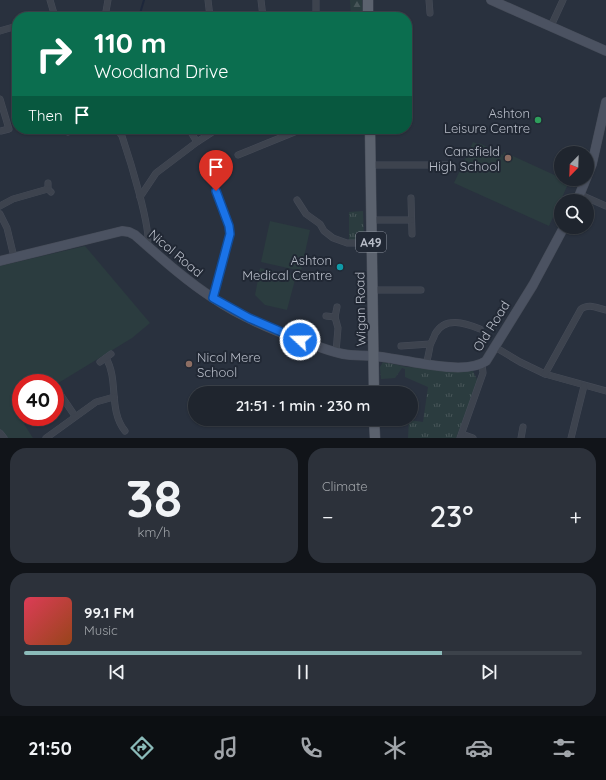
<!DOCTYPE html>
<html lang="en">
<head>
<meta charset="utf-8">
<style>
	:root { --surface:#1f252e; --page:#2c313a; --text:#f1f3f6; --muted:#a1a5aa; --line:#3c424a; --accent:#8bbbb9 }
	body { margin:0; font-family:Quicksand,sans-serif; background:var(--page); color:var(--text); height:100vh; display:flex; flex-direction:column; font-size:15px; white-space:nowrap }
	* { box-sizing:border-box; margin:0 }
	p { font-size:13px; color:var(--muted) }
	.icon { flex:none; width:22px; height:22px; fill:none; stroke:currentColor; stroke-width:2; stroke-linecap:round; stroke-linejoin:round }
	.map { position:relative; height:438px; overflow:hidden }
	.sheet { display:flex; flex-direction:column; gap:10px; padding:10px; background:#111419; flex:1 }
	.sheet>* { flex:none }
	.banner { position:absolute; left:12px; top:12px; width:400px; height:122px; border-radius:16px; box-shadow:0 1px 3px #0004,0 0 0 1px var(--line); background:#0b6e4f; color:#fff; overflow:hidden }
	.needle { width:26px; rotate:203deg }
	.controls { position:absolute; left:554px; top:146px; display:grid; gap:8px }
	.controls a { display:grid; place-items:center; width:40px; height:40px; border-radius:50%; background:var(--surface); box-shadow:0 1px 3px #0004,0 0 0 1px var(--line); font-size:20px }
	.speed { position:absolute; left:12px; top:374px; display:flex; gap:8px; font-size:20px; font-weight:700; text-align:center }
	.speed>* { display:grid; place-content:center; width:52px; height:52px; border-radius:50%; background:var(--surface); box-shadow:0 1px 3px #0004,0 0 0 1px var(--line); line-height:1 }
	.speed .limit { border:6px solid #d22; background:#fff; color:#111 }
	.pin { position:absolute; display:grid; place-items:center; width:34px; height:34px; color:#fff; margin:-41px -17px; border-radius:50% 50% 50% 0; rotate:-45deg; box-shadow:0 0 4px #0007 }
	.pin .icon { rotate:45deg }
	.me { position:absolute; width:44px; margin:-22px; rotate:291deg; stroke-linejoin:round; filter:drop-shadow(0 0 3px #0008) }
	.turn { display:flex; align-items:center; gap:14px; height:84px; padding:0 16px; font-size:18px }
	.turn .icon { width:52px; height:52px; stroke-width:2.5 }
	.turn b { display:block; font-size:28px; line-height:34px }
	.then { display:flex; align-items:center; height:38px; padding:0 16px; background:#0003; gap:8px; font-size:15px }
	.big { font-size:30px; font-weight:600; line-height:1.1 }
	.sheet .tile { flex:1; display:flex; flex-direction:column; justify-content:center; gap:6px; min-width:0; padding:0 14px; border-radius:16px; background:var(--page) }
	.sheet .dial { align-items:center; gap:0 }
	.dial b { font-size:52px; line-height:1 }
	.song { display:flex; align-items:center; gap:12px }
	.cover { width:48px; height:48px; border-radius:6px; background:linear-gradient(135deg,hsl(350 70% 55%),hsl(20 70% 35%)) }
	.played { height:4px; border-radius:2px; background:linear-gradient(90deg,var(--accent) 75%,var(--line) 75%) }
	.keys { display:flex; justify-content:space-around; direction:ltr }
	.heat { display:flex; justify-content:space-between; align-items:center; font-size:22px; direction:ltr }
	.sheet .tiles { flex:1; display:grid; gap:10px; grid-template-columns:1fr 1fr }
	.tile:last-child { grid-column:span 2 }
	.trip { position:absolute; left:188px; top:386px; width:230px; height:40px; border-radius:20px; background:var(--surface); box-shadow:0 1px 3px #0004,0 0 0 1px var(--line); font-weight:600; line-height:40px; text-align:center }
	.menu { display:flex; height:64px; justify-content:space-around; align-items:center; background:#0c0f12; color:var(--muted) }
	.menu .icon { width:28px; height:28px }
	.menu .on { color:var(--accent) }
	.menu b { font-size:18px; color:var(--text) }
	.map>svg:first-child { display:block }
	.grass { fill:url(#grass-tufts) }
	.forest { fill:url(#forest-firs) }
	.park { fill:#2b3c3f }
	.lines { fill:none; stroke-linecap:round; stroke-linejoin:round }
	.stream { stroke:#1d273b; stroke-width:2 }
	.street-casing { stroke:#464c58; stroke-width:7 }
	.secondary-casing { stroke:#464c58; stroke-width:10 }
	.primary-casing { stroke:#464c58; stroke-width:11 }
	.street { stroke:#3d434e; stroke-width:6 }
	.secondary { stroke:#4b5261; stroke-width:9 }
	.primary { stroke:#5b626e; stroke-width:10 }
	.route-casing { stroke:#114b97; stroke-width:10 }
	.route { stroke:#1a73e8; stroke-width:7 }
	.leisure-dot { fill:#2e9e5b; stroke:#212834; stroke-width:1.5 }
	.education-dot { fill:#8d6e63; stroke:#212834; stroke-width:1.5 }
	.culture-dot { fill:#0f9aa8; stroke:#212834; stroke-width:1.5 }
	.labels { text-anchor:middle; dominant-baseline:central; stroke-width:4; stroke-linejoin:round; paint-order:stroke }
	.shield { fill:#212834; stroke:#8b919c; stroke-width:1 }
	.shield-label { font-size:12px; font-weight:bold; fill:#b9bec9 }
	.poi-label { font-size:13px; fill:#b9bec9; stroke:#212834; text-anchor:end }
	.street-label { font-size:13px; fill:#b9bec9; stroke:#212834 }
</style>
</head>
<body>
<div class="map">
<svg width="606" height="438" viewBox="0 0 606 438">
	<defs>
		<pattern id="grass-tufts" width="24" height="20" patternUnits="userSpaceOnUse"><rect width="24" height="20" fill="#2b3c3f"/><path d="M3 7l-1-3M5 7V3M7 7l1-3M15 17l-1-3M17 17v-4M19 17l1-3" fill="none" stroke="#485659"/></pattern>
		<pattern id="forest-firs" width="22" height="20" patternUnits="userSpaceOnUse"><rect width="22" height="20" fill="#2b3c3f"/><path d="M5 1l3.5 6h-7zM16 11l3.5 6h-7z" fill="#485659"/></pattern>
	</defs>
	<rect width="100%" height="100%" fill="#29313e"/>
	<g class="grass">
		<path d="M 363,211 L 364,240 L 349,240 L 349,212 Z"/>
		<path d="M 383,362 L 407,367 L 473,371 L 478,382 L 456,438 L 408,438 L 409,420 L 423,422 L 428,387 L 405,377 L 405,369 L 402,368 L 395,378 L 381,379 L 380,367 Z"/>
	</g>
	<path class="forest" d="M 350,0 L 362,0 L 363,17 L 351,17 Z"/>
	<g class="park">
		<path d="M 473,142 L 478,144 L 479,143 L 498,152 L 498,153 L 503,155 L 504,152 L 561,178 L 561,179 L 569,182 L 549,226 L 454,183 Z"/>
		<path d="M 270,221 L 310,230 L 301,271 L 261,262 Z"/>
		<path d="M 85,246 L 150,323 L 132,338 L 55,385 L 55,383 L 21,383 L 21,417 L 33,417 L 24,424 L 33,438 L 5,438 L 0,432 L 0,266 Z"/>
		<path d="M 260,268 L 296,276 L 287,310 L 265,305 L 255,295 Z"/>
	</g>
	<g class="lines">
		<path class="stream" d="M 139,17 L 144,0"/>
		<defs>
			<g id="street">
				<path d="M 50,0 L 55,17"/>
				<path d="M 208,0 L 210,17"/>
				<path d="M 261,0 L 263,17"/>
				<path d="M 316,0 L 316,17"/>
				<path d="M 429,0 L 430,13"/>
				<path d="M 46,17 L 54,14"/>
				<path d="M 105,17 L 108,0"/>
				<path d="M 551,26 L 563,0"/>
				<path d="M 0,31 L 17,26"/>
				<path d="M 0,99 L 9,129 L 1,131"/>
				<path d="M 66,129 L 68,132"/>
				<path d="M 117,129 L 122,136 C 128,154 153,232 147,246"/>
				<path d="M 189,129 L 197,142"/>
				<path d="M 238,155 L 302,129"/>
				<path d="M 371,165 L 450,165"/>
				<path d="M 211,171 L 216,173 C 211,194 227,214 230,234 L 213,298"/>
				<path d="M 48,183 L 48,189 L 51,192"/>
				<path d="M 581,195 L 606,206"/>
				<path d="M 140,197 L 156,173 L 197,142 L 217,129"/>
				<path d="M 411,198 L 412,234"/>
				<path d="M 297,200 L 306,214 L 320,224 L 324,231 L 333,238 L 347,243 L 371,243"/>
				<path d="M 0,206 L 13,199 L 48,189"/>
				<path d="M 0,214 L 7,228 L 14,257"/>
				<path d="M 371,220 L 411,220"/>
				<path d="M 372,290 L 421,290"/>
				<path d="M 326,316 L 335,317"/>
				<path d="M 401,346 L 430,344"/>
				<path d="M 495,347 L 520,362 L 545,374 L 606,391"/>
				<path d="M 336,352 L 338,328 L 335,317 L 337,307"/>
				<path d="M 106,358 C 119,380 108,410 125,431"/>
				<path d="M 100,362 L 111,354"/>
				<path d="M 426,364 C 428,358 429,352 430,346 C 431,342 434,338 435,334 C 445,316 465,323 480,329"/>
				<path d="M 545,374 L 581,309 C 589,303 597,308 606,310"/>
				<path d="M 58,391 L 75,416"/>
				<path d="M 0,433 L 4,438"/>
				<path d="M 462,434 L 473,438"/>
				<path d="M 46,438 L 96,402 L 114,397"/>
				<path d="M 460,438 L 483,373 L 482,364"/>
				<path d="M 521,438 L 523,427"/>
				<path d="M 571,438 L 584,386"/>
			</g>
			<g id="secondary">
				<path d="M 491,0 L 606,51"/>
				<path d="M 577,201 L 592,164 L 606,102"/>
				<path d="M 0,261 L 122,231 L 129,232 L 135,235 C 160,257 185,280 213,298 C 239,316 270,329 300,340 C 314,345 328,351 343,354 C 353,356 363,355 373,356 C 386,357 399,360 412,362 C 431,365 469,373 486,361 L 533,285 L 564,227"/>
			</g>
			<g id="primary">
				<path d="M 368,0 L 368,17"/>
				<path d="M 370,129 L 374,393"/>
				<path d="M 374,419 L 375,438"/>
			</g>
		</defs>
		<use href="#street" class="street-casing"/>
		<use href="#secondary" class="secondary-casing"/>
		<use href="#primary" class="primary-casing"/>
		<use href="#street" class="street"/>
		<use href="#secondary" class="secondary"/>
		<use href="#primary" class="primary"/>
	</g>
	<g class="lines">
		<defs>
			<path id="route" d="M 216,191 L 229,226 L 230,234 L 213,298 L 249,318 L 300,340"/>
		</defs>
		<use href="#route" class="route-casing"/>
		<use href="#route" class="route"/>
	</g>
	<circle class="leisure-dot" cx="538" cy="120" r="4"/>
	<g class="education-dot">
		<circle cx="508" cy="158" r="4"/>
		<circle cx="189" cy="364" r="4"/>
	</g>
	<circle class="culture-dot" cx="340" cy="267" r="4"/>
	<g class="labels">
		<rect class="shield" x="356" y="232" width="30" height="20" rx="3"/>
		<g class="shield-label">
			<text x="371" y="242">A49</text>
		</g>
		<g class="poi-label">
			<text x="530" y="113">Ashton<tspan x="530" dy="15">Leisure Centre</tspan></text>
			<text x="500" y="151">Cansfield<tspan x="500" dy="15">High School</tspan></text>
			<text x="332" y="260">Ashton<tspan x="332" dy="15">Medical Centre</tspan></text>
			<text x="197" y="357" text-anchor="start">Nicol Mere<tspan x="197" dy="15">School</tspan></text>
		</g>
		<g class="street-label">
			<text transform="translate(176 253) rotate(40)">Nicol Road</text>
			<text transform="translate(360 309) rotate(-91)">Wigan Road</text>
			<text transform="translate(491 326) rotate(-58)">Old Road</text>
		</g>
	</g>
</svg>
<div class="controls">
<a><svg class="needle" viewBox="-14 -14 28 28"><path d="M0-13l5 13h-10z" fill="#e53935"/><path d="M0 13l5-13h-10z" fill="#a1a5aa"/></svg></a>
<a><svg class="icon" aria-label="search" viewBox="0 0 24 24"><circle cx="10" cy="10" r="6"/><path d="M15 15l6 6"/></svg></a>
</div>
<div class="speed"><div class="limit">40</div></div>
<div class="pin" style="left:216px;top:191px;background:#d93025"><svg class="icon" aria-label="arrive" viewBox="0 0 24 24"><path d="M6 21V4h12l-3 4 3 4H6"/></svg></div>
<svg class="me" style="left:300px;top:340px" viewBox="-20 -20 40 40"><circle r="17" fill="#1a73e8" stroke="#fff" stroke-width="3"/><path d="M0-11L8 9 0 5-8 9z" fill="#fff"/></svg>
<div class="trip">21:51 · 1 min · 230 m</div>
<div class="banner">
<div class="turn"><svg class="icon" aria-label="right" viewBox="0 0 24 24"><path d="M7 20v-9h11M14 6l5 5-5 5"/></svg><div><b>110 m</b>Woodland Drive</div></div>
<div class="then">Then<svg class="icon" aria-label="arrive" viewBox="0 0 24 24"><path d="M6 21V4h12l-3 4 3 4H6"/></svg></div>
</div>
</div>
<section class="sheet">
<div class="tiles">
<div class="tile dial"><b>38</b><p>km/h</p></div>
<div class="tile"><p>Climate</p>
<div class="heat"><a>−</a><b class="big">23°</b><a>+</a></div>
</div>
<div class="tile">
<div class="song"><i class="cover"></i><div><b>99.1 FM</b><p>Music</p></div></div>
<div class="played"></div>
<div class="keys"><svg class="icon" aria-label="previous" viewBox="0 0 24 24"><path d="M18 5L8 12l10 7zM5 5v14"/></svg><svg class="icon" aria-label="pause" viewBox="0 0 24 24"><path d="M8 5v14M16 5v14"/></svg><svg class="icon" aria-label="next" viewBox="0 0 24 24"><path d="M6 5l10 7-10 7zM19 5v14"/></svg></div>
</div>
</div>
</section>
<nav class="menu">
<b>21:50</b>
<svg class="icon on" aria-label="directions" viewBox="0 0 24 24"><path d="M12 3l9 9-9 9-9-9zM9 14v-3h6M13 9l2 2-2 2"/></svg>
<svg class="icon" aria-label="music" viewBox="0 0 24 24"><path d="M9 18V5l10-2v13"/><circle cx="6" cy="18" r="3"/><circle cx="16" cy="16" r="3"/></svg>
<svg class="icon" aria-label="phone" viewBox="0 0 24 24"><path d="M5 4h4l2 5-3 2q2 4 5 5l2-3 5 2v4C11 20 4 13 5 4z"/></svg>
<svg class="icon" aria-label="climate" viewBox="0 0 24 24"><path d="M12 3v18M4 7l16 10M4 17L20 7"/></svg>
<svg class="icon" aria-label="car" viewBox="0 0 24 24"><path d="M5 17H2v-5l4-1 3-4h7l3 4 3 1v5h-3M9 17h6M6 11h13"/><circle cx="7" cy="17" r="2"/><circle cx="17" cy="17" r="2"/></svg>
<svg class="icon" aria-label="filters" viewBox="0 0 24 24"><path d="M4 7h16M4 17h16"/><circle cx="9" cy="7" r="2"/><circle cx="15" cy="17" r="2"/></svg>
</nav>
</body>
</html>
